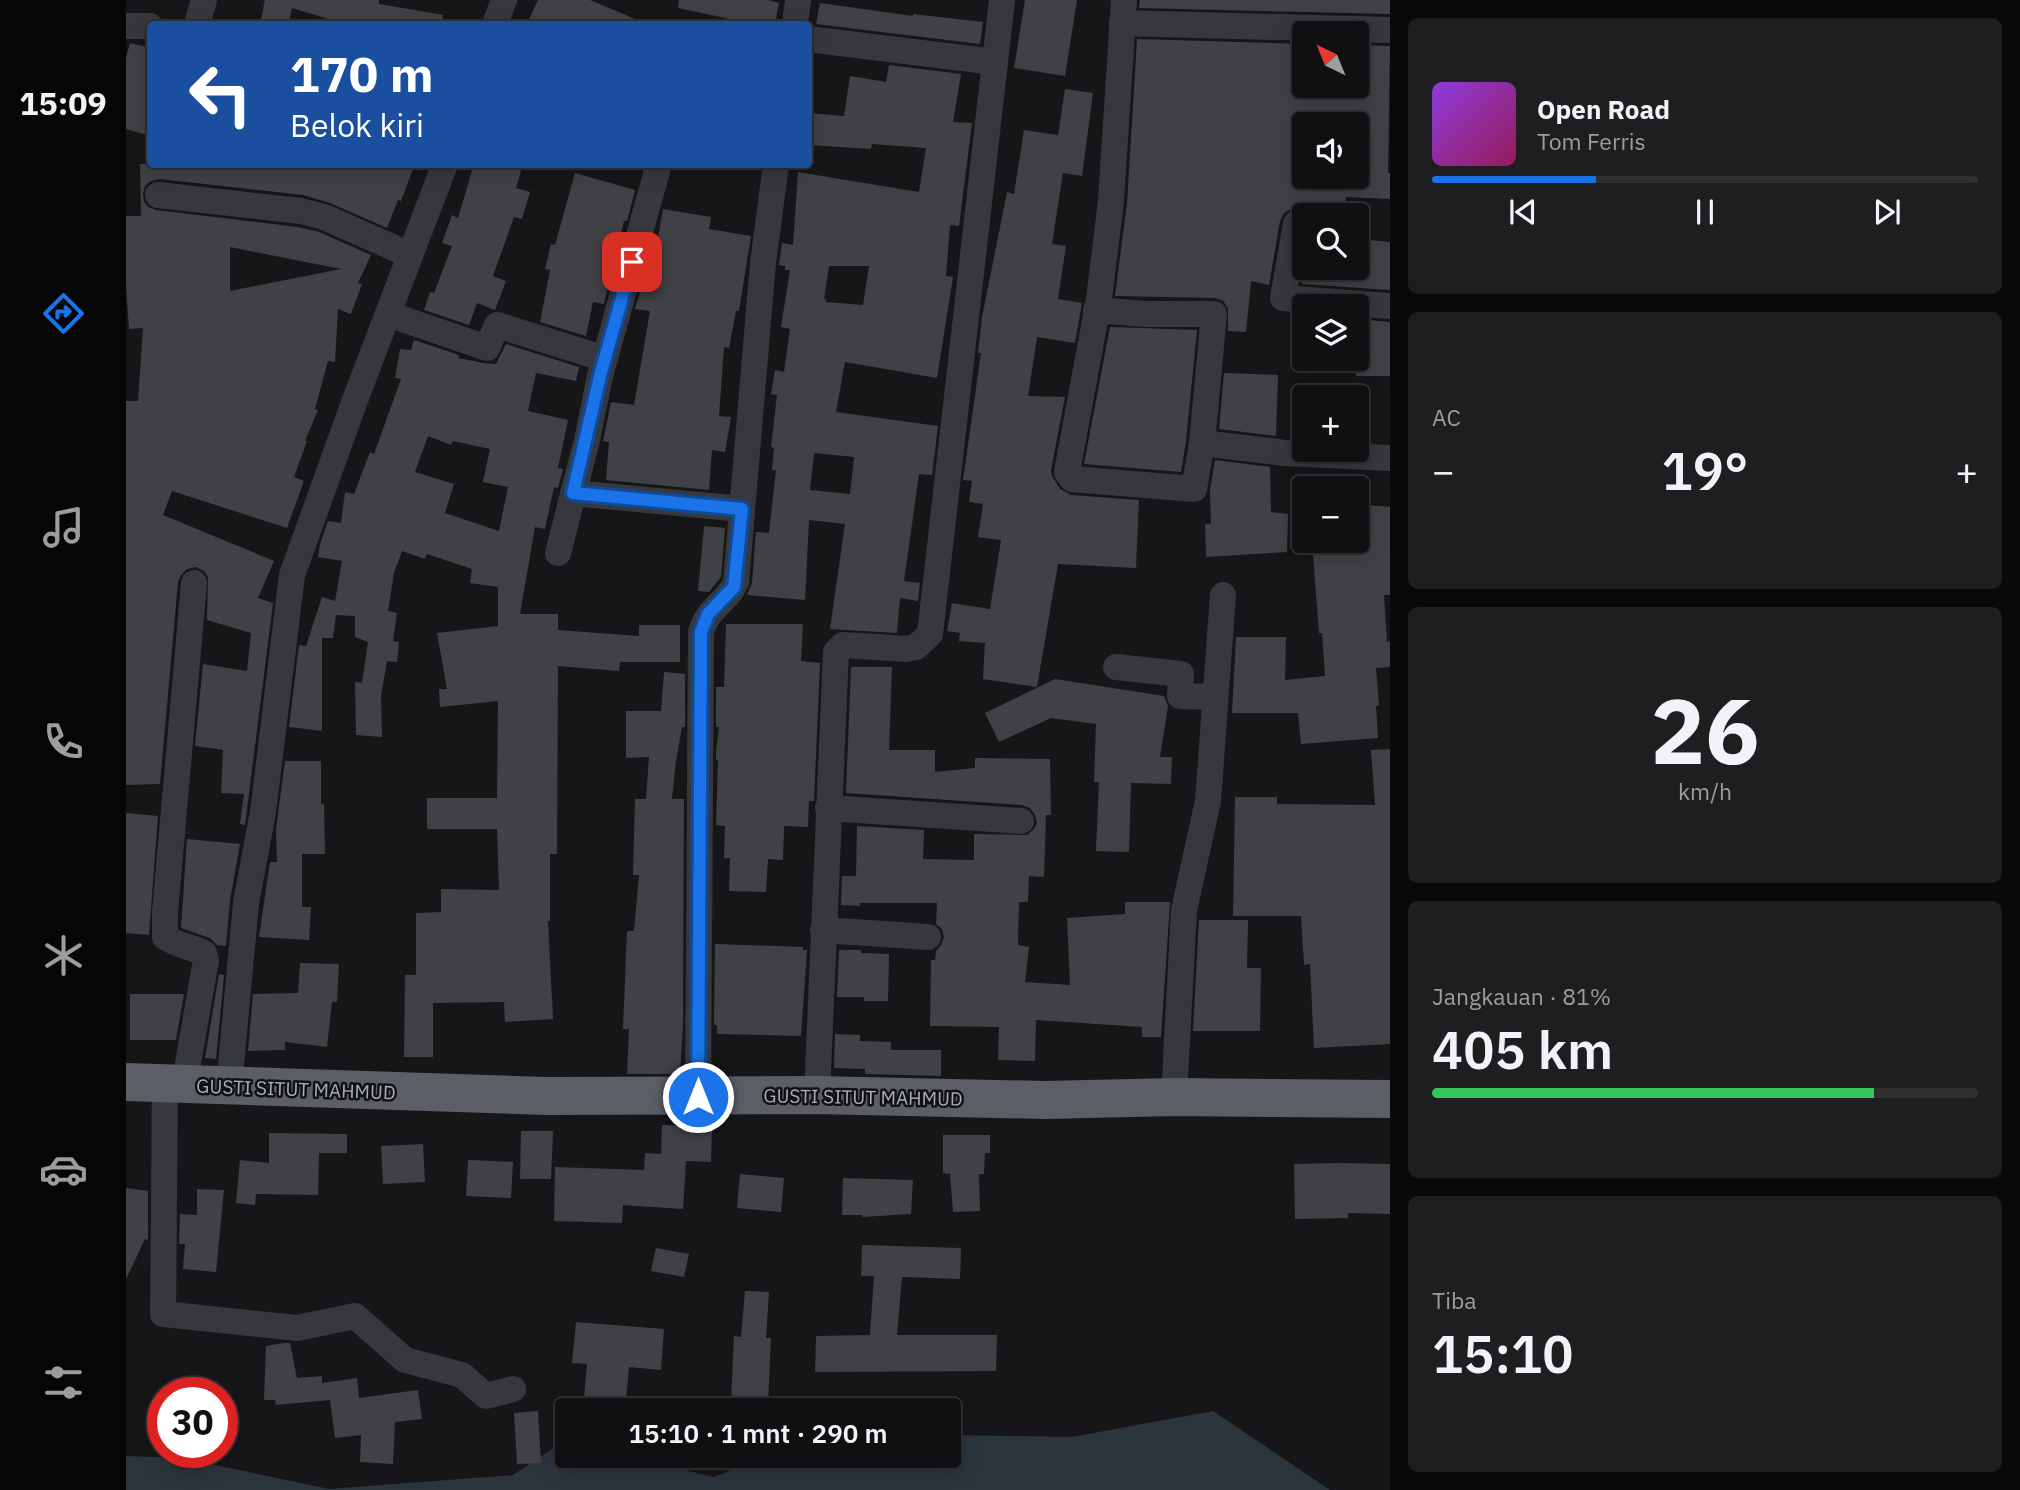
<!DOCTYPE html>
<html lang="id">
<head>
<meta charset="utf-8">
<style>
	:root { --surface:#101012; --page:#1e1e20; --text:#f1f3f6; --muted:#9c9d9f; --line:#303032; --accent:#1a73e8 }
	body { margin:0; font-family:"IBM Plex Sans",sans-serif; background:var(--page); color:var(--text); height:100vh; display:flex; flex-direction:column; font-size:26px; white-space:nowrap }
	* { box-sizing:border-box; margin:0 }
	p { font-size:23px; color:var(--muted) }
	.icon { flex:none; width:38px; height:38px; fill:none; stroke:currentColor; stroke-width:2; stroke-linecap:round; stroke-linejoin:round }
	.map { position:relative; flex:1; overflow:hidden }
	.details { display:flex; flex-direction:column; gap:18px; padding:18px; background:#09090a; width:630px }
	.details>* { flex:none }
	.guide { position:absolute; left:21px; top:21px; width:665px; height:147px; border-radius:7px; box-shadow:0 4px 18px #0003,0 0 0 2px var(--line); background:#1a4fa0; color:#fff; overflow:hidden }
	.needle { width:46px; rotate:317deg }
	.controls { position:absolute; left:1166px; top:21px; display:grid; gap:14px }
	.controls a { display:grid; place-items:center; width:77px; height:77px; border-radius:7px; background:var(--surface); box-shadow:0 4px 18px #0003,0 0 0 2px var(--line); font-size:35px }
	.speed { position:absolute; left:21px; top:1377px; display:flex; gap:14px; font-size:35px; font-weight:700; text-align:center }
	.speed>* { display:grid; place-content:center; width:91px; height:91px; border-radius:50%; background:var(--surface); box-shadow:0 4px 18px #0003,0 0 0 2px var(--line); line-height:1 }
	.speed .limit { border:10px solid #d22; background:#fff; color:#111 }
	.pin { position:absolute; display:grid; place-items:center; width:60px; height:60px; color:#fff; margin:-30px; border-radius:14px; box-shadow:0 4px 10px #0006 }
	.me { position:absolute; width:77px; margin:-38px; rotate:0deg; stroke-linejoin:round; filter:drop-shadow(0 0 5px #0008) }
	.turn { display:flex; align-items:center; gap:24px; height:147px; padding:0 28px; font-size:32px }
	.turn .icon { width:91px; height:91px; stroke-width:2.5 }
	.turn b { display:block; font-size:49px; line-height:60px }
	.big { font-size:52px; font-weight:600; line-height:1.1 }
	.details .widget { flex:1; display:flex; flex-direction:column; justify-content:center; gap:10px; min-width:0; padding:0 24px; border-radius:10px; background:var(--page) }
	.details .dial { align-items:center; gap:0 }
	.dial b { font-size:91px; line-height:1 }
	.song { display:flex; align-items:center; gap:21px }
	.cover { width:84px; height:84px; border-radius:10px; background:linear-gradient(135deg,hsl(270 70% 55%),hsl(330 70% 35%)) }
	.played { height:7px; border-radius:4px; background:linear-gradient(90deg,var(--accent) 30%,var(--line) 30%) }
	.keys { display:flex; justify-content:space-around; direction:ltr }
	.heat { display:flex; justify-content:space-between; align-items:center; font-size:38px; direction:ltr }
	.charge { height:10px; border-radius:5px; background:linear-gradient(90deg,#34c759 81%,var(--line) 0) }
	.trip { position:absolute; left:429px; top:1398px; width:406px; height:70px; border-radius:7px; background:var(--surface); box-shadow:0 4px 18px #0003,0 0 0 2px var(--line); font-weight:600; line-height:70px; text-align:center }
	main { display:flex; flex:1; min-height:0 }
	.dock { display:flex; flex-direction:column; width:126px; justify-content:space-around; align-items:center; background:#060607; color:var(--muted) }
	.dock .icon { width:49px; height:49px }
	.dock .selected { color:var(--accent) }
	.dock b { font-size:32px; color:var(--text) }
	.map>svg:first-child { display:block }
	.water { fill:#2c353c }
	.building { fill:#404145; fill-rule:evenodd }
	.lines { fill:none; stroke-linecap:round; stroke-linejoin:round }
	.minor { stroke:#37383d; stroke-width:26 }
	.trunk { stroke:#5b5e65; stroke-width:38 }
	.route-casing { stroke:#114b97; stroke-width:18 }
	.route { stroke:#1a73e8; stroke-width:12 }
	.labels { text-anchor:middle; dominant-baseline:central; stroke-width:5; stroke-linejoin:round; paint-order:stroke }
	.street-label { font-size:19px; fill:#a8adb8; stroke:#111113 }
</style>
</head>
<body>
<main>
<nav class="dock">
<b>15:09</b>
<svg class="icon selected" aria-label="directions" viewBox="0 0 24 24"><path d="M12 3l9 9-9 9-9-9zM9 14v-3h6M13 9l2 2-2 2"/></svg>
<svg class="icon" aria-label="music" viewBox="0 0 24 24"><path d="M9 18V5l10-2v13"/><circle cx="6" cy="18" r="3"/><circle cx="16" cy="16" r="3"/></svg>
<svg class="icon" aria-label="phone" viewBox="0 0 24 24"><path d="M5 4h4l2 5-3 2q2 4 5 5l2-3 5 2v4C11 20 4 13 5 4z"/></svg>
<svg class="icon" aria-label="climate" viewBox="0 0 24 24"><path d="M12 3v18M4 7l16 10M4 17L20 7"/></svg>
<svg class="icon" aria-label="car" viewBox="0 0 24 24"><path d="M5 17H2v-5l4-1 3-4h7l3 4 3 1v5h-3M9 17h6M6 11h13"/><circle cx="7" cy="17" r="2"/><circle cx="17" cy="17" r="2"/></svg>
<svg class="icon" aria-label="filters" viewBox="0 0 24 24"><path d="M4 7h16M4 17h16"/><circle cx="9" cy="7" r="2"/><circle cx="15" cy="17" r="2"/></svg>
</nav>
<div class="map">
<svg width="1264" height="1490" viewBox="0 0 1264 1490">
	<rect width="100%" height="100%" fill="#161618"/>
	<path class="water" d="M 1087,1411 L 1204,1490 L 0,1490 L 0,1456 L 56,1458 L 203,1489 L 387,1475 L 438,1441 L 441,1442 L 441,1456 L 500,1456 L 588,1477 L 640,1456 L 822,1456 L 823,1435 L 946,1437 Z"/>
	<g class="building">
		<path d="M 139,0 L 253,0 L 253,4 L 317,15 L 316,24 L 219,24 L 166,8 L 163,24 L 134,24 Z"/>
		<path d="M 412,0 L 464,0 L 521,24 L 401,24 Z"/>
		<path d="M 553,0 L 642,0 L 653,3 L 649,24 L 627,24 L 552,8 Z"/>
		<path d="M 899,0 L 951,0 L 939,76 L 888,68 Z"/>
		<path d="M 1014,0 L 1264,0 L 1264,14 L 1013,8 Z"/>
		<path d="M 694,3 L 787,16 L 787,14 L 857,22 L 854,44 L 690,24 Z"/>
		<path d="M 1011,39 L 1178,44 L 1178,86 L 1230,86 L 1230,45 L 1264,46 L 1262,173 L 1264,173 L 1264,199 L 1220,197 L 1220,215 L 1183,215 L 1172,208 L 1165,209 L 1158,213 L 1154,221 L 1143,285 L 1125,281 L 1120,332 L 1102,331 L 1102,308 L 1097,301 L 1089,298 L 989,296 L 1001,203 ZM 1178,124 L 1230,124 L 1230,177 L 1173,177 Z"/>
		<path d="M 4,43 L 24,48 L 24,136 L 0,129 L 0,58 Z"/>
		<path d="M 763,65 L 835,74 L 827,122 L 846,123 L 833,226 L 824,225 L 820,276 L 827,277 L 811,378 L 719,362 L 710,412 L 812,426 L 806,475 L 793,474 L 778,581 L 794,583 L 792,601 L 774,598 L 771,633 L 704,629 L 719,524 L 683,520 L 679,600 L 621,595 L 626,583 L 630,532 L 643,533 L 650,470 L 646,470 L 648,448 L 645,447 L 651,395 L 645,394 L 649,370 L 658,372 L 664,329 L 655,327 L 664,270 L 659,270 L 659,266 L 653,265 L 656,243 L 667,245 L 672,172 L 793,192 L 800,148 L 746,144 L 745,149 L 682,145 L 682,113 L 718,116 L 724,76 L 760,82 ZM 703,266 L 743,266 L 737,305 L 700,302 L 700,299 L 698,299 ZM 688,453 L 728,457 L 724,494 L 684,490 Z"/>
		<path d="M 939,89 L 967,93 L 956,176 L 937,173 L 926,244 L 940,246 L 932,299 L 956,303 L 949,343 L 911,337 L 902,396 L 939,397 L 925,470 L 926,476 L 934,489 L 945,495 L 1013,500 L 1010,568 L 932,564 L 911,687 L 857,679 L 859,643 L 833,641 L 834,633 L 821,631 L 826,603 L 864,609 L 875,540 L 852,537 L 857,504 L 843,502 L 846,481 L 837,480 L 855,353 L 852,353 L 856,317 L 881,192 L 888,194 L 898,130 L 932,135 Z"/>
		<path d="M 14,164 L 289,164 L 275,201 L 272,200 L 261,228 L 204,203 L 177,195 L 34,179 L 25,181 L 19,186 L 17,193 L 18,202 L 22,207 L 30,210 L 172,227 L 193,232 L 245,255 L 232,283 L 236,284 L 225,314 L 212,309 L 209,362 L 202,361 L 189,409 L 192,410 L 179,441 L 181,441 L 168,477 L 178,481 L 161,528 L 46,491 L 37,515 L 148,561 L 132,598 L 147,603 L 119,825 L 114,824 L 118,794 L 95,793 L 97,750 L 69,746 L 77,664 L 121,671 L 125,633 L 81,620 L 82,577 L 78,571 L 70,567 L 61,569 L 55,575 L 52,582 L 34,784 L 0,785 L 0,401 L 12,401 L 17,328 L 3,329 L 0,285 L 0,216 L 15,216 ZM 104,247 L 215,269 L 104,291 Z"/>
		<path d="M 348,164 L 397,164 L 390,188 L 404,192 L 396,219 L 388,217 L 367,276 L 380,281 L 369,310 L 351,303 L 343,325 L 298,310 L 304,292 L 308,293 L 326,246 L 316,243 L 326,215 L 332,218 Z"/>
		<path d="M 449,173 L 509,190 L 501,221 L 498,221 L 478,304 L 467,302 L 460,336 L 414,322 L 424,270 L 419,269 L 425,244 L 429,245 Z"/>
		<path d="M 537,209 L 585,217 L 583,229 L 625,236 L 613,311 L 610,311 L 603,348 L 598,347 L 593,416 L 605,417 L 599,452 L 586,450 L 583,490 L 480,480 L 483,442 L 477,441 L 485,402 L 508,405 L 524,311 L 509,309 L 518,278 L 525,279 Z"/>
		<path d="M 1232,239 L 1264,242 L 1264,290 L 1176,284 L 1178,268 L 1230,268 Z"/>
		<path d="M 1230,319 L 1264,322 L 1264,376 L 1230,376 Z"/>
		<path d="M 984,327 L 1071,330 L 1060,441 L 1055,472 L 958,464 Z"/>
		<path d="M 288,340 L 333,355 L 332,358 L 357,363 L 370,364 L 380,344 L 453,367 L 450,381 L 410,373 L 402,411 L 442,420 L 432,468 L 437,469 L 432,488 L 428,487 L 419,529 L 409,527 L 394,614 L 432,614 L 432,630 L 513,636 L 513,625 L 554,625 L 554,662 L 494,662 L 493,671 L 432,666 L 431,854 L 424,854 L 424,921 L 422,921 L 427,1019 L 379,1022 L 378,1002 L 307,1003 L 307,1057 L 278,1057 L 279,975 L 290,975 L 290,913 L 315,912 L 315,889 L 373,890 L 371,829 L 301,829 L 301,798 L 371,798 L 372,701 L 314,707 L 313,689 L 321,689 L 311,633 L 372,626 L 372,587 L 344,583 L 346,569 L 301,554 L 299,559 L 276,551 L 268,573 L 262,611 L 271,613 L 267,641 L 273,642 L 271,662 L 261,661 L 255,696 L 256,737 L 230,735 L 229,682 L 236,683 L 242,642 L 229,637 L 229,616 L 210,615 L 207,638 L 196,638 L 196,731 L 163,727 L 173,645 L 180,646 L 196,597 L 209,601 L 216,561 L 192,557 L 194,544 L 202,521 L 215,523 L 219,492 L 228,494 L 244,452 L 248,454 L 275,379 L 269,378 L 274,349 L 285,350 ZM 302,436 L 325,445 L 327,441 L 364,449 L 357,482 L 382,487 L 373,531 L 319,513 L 328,484 L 289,472 Z"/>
		<path d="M 1098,373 L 1152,375 L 1150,436 L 1093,429 Z"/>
		<path d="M 1089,460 L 1144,467 L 1145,512 L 1162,514 L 1161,552 L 1080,557 L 1079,524 L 1085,524 L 1084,490 Z"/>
		<path d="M 1230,504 L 1264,507 L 1264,595 L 1258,595 L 1261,642 L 1264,641 L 1264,667 L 1250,668 L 1253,705 L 1250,706 L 1252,738 L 1175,744 L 1172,713 L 1106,713 L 1110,637 L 1160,637 L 1159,680 L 1199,676 L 1196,633 L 1193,633 L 1186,541 L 1230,541 Z"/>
		<path d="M 578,526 L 599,528 L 595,577 L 583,592 L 572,591 Z"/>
		<path d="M 600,624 L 677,624 L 675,661 L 694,663 L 688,801 L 683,801 L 682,827 L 658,826 L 657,860 L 642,859 L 640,892 L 603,891 L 604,858 L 598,858 L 599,826 L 590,825 L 592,760 L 590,760 L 590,752 L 593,727 L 590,727 L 590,687 L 598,687 Z"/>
		<path d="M 725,667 L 766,667 L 763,750 L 809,750 L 809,772 L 849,768 L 849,758 L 924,759 L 925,815 L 920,815 L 918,877 L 903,876 L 902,902 L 893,902 L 892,945 L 903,947 L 899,982 L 944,985 L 941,918 L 999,914 L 999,902 L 1044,902 L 1035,1037 L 1016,1037 L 1016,1027 L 910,1020 L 909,1061 L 872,1060 L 873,1027 L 804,1026 L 805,960 L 809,960 L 810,951 L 815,945 L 818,937 L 816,929 L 810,924 L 811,903 L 734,903 L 734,906 L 715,905 L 716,876 L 730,876 L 731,826 L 798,830 L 797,859 L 848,860 L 848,834 L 901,835 L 908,829 L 911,823 L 909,815 L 904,808 L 896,805 L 720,793 Z"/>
		<path d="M 538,672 L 559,674 L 559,727 L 556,727 L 550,761 L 546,799 L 558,799 L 557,1025 L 554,1074 L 501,1074 L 503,1029 L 497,1029 L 501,931 L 508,931 L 513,875 L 507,875 L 509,799 L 520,799 L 523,757 L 500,758 L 500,711 L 535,711 Z"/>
		<path d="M 929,679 L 1038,696 L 1042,706 L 1034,757 L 1046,757 L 1045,784 L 1005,783 L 1003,852 L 970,851 L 973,782 L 968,782 L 970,724 L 925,718 L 873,742 L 859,713 Z"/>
		<path d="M 1264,749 L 1264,1044 L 1188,1048 L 1184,964 L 1178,965 L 1175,916 L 1107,916 L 1109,797 L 1151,797 L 1151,804 L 1249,805 L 1245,750 Z"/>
		<path d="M 159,761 L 195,761 L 195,804 L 198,804 L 199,854 L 176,854 L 176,907 L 185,907 L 183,940 L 133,937 L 144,862 L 151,862 L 150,829 Z"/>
		<path d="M 0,813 L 32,816 L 23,935 L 0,933 Z"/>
		<path d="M 61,839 L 114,844 L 104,900 L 100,946 L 91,945 L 84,938 L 55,928 Z"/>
		<path d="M 1073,920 L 1122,920 L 1121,968 L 1135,968 L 1134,1031 L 1067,1031 Z"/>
		<path d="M 589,944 L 677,947 L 677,950 L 681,950 L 675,1036 L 591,1034 L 591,1025 L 588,1025 Z"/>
		<path d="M 713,950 L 735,950 L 735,953 L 763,954 L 762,1001 L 738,1001 L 738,997 L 711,997 Z"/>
		<path d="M 174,963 L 213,964 L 211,1002 L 206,1002 L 201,1047 L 159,1042 L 159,1050 L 122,1051 L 127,994 L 172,993 Z"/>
		<path d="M 93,974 L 98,975 L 90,1059 L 79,1058 Z"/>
		<path d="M 4,994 L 58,994 L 50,1040 L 4,1040 Z"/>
		<path d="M 709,1034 L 734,1035 L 734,1041 L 765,1042 L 765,1050 L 815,1050 L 815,1076 L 739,1074 L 739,1069 L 708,1068 Z"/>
		<path d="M 536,1125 L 586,1126 L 585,1162 L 560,1161 L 557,1209 L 497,1205 L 496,1223 L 428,1221 L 429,1167 L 518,1170 L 519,1153 L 535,1154 Z"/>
		<path d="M 395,1131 L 427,1131 L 425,1179 L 394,1179 Z"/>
		<path d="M 143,1133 L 221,1134 L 221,1153 L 193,1153 L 192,1195 L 130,1194 L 129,1205 L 110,1203 L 114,1160 L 143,1163 Z"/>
		<path d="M 817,1135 L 864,1135 L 864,1153 L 859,1153 L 858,1174 L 853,1174 L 854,1211 L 827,1212 L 824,1174 L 817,1173 Z"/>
		<path d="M 297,1144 L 299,1182 L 257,1184 L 255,1146 Z"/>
		<path d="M 342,1160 L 387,1162 L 385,1198 L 340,1196 Z"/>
		<path d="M 1212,1163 L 1264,1164 L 1264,1214 L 1222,1213 L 1222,1218 L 1169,1219 L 1168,1164 Z"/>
		<path d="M 614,1174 L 658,1178 L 655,1212 L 611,1208 Z"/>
		<path d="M 717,1178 L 787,1180 L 785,1214 L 736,1217 L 736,1215 L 716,1215 Z"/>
		<path d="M 0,1188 L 22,1191 L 22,1240 L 19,1239 L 0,1279 Z"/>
		<path d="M 71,1189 L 98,1190 L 90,1272 L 57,1269 L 59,1244 L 53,1244 L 54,1214 L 71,1215 Z"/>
		<path d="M 736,1245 L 835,1248 L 834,1279 L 776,1277 L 771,1335 L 871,1335 L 870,1371 L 689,1372 L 690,1336 L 744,1335 L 748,1276 L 735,1276 Z"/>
		<path d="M 530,1248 L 563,1254 L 558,1277 L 525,1271 Z"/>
		<path d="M 619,1291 L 643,1292 L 640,1338 L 645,1338 L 642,1404 L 605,1402 L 608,1336 L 615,1337 Z"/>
		<path d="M 450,1322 L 538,1329 L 535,1370 L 503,1367 L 499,1410 L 457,1410 L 461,1364 L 446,1363 Z"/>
		<path d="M 158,1343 L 164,1343 L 171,1378 L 196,1376 L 196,1383 L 231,1378 L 233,1398 L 292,1390 L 296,1419 L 269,1422 L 267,1464 L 234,1462 L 235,1435 L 209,1438 L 204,1400 L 150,1405 L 149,1400 L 138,1400 L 140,1346 Z"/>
		<path d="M 412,1411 L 415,1463 L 391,1464 L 388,1413 Z"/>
	</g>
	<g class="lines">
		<g class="minor">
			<path d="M 998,0 L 985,201 L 973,299 L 941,472 L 946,479 L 1068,489 L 1076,443 L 1159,453 L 1264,458"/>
			<path d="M 996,23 L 1264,30"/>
			<path d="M 71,24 L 78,0"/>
			<path d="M 369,24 L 378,0"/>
			<path d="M 669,24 L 672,0"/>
			<path d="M 0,26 L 24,26"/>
			<path d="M 682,39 L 869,62"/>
			<path d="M 32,195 L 175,211 L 198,217 L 284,255"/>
			<path d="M 1170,224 L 1157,298 L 1264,306"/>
			<path d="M 970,310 L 1019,314 L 1088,314 L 1076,443"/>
			<path d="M 262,314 L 361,348 L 371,325 L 479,359"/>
			<path d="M 447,493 L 616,509"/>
			<path d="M 432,553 L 461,440 L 474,376 L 533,164"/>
			<path d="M 990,667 L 1055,674 L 1054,696 L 1089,697"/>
			<path d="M 702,808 L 895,821"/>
			<path d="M 697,930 L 802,937"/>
			<path d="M 39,1085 L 37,1314 L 171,1328 L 229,1316 L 279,1360 L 336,1375 L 360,1396 L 387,1389"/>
			<path d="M 58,1086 L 80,960 L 78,953 C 65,947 51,945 39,937 L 39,912 L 68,583"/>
			<path d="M 103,1087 L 120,903 L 137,812 L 166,575 L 229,400 L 319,164"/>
			<path d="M 691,1095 L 710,652 L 717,645 L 780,649 L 790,647 L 804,634 L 876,0"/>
			<path d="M 572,1097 L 575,632 C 581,608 601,603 610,582 L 637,263 L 650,164"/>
			<path d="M 1048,1097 L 1058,910 L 1082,801 L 1097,595"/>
		</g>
		<path class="trunk" d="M 0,1082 L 421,1096 L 691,1095 L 919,1100 L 1048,1097 L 1264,1099"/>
	</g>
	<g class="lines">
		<defs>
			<path id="route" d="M 506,262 L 474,376 L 447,493 L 616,509 L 608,587 L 582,614 L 575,632 L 572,1097"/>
		</defs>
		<use href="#route" class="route-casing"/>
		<use href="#route" class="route"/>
	</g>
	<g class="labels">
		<g class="street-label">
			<text transform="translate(170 1089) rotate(2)">GUSTI SITUT MAHMUD</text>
			<text transform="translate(737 1097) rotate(1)">GUSTI SITUT MAHMUD</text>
		</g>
	</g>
</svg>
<div class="controls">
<a><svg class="needle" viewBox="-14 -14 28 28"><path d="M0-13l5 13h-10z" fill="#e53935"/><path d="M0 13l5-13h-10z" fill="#9c9d9f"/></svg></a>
<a><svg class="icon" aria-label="sound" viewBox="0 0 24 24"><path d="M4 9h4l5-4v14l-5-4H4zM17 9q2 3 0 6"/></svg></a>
<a><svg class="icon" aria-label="search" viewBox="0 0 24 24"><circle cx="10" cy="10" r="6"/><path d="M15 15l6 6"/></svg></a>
<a><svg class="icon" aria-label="layers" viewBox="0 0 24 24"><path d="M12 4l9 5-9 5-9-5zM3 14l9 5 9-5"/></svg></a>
<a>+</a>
<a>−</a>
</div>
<div class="speed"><div class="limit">30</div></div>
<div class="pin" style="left:506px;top:262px;background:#d93025"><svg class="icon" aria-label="arrive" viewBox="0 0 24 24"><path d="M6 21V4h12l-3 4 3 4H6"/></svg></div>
<svg class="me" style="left:572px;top:1097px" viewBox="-20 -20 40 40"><circle r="17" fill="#1a73e8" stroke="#fff" stroke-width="3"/><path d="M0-11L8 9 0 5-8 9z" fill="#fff"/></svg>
<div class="trip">15:10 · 1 mnt · 290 m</div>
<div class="guide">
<div class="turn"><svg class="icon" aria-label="left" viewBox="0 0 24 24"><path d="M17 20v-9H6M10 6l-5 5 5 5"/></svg><div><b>170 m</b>Belok kiri</div></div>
</div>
</div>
<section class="details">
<div class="widget">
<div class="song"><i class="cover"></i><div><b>Open Road</b><p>Tom Ferris</p></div></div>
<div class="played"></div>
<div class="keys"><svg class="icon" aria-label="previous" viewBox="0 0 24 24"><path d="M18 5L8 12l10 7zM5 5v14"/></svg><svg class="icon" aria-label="pause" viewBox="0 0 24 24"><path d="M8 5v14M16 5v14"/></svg><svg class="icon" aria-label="next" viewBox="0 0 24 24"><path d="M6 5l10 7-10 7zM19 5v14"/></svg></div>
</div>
<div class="widget"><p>AC</p>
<div class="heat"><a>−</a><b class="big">19°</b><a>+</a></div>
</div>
<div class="widget dial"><b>26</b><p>km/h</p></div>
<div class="widget"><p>Jangkauan · 81%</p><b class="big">405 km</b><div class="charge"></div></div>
<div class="widget"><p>Tiba</p><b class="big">15:10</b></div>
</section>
</main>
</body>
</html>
